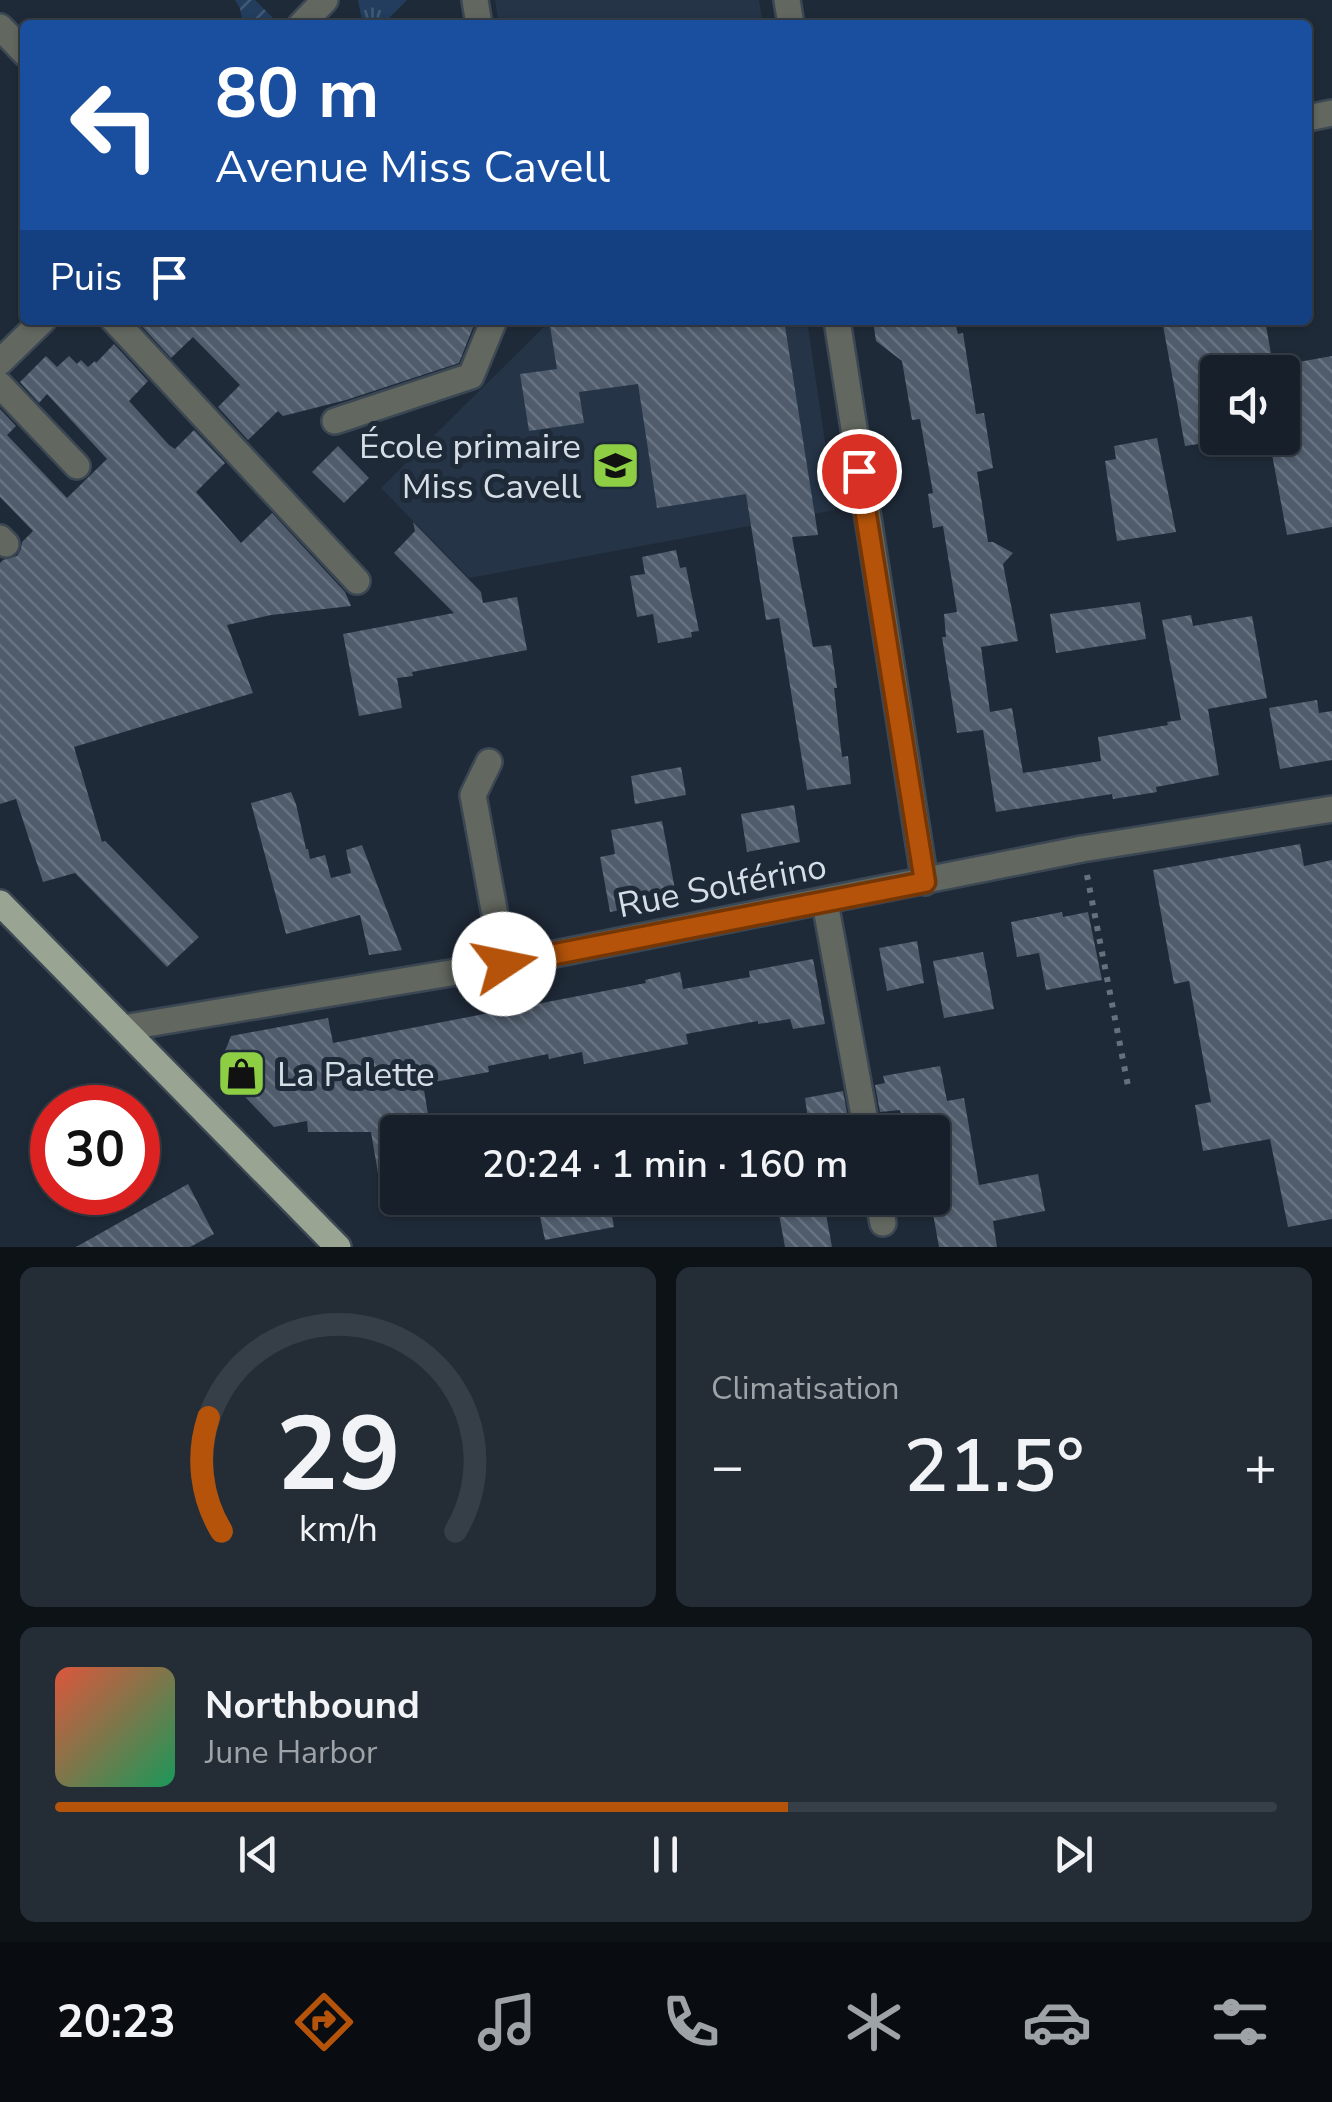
<!DOCTYPE html>
<html lang="fr">
<head>
<meta charset="utf-8">
<style>
	:root { --surface:#17202a; --page:#242d36; --text:#f1f3f6; --muted:#9ea3a8; --line:#363e47; --accent:#b45309 }
	body { margin:0; font-family:"Nunito Sans",sans-serif; background:var(--page); color:var(--text); height:100vh; display:flex; flex-direction:column; font-size:38px; white-space:nowrap }
	* { box-sizing:border-box; margin:0 }
	p { font-size:32px; color:var(--muted) }
	.icon { flex:none; width:55px; height:55px; fill:none; stroke:currentColor; stroke-width:2; stroke-linecap:round; stroke-linejoin:round }
	.map { position:relative; height:1247px; overflow:hidden }
	.details { display:flex; flex-direction:column; gap:20px; padding:20px; background:#0d1217; flex:1 }
	.details>* { flex:none }
	.banner { position:absolute; left:20px; top:20px; width:1292px; height:305px; border-radius:10px; box-shadow:0 2px 8px #0004,0 0 0 2px var(--line); background:#1a4fa0; color:#fff; overflow:hidden }
	.controls { position:absolute; left:1200px; top:355px; display:grid; gap:20px }
	.controls a { display:grid; place-items:center; width:100px; height:100px; border-radius:10px; background:var(--surface); box-shadow:0 2px 8px #0004,0 0 0 2px var(--line); font-size:50px }
	.speed { position:absolute; left:30px; top:1085px; display:flex; gap:20px; font-size:50px; font-weight:700; text-align:center }
	.speed>* { display:grid; place-content:center; width:130px; height:130px; border-radius:50%; background:var(--surface); box-shadow:0 2px 8px #0004,0 0 0 2px var(--line); line-height:1 }
	.speed .limit { border:15px solid #d22; background:#fff; color:#111 }
	.pin { position:absolute; display:grid; place-items:center; width:85px; height:85px; color:#fff; margin:-42px; border:5px solid #fff; border-radius:50%; box-shadow:0 2px 10px #0007 }
	.me { position:absolute; width:110px; margin:-55px; rotate:79deg; stroke-linejoin:round; filter:drop-shadow(0 0 8px #0008) }
	.turn { display:flex; align-items:center; gap:35px; height:210px; padding:0 30px; font-size:45px }
	.turn .icon { width:130px; height:130px; stroke-width:2.5 }
	.turn b { display:block; font-size:70px; line-height:85px }
	.then { display:flex; align-items:center; height:95px; padding:0 30px; background:#0003; gap:20px; font-size:38px }
	.big { font-size:75px; font-weight:600; line-height:1.1 }
	.details .card { flex:1; display:flex; flex-direction:column; justify-content:center; gap:15px; min-width:0; padding:0 35px; border-radius:15px; background:var(--page) }
	.details .dial { align-items:center; gap:0 }
	.dial svg { height:260px; overflow:visible; fill:none; stroke:var(--line); stroke-width:7; stroke-linecap:round; text-anchor:middle }
	.dial text { fill:var(--text); stroke:none }
	.song { display:flex; align-items:center; gap:30px }
	.cover { width:120px; height:120px; border-radius:15px; background:linear-gradient(135deg,hsl(10 70% 55%),hsl(150 70% 35%)) }
	.played { height:10px; border-radius:5px; background:linear-gradient(90deg,var(--accent) 60%,var(--line) 60%) }
	.keys { display:flex; justify-content:space-around; direction:ltr }
	.heat { display:flex; justify-content:space-between; align-items:center; font-size:55px; direction:ltr }
	.details .tiles { flex:1; display:grid; gap:20px; grid-template-columns:1fr 1fr }
	.card:last-child { grid-column:span 2 }
	.trip { position:absolute; left:380px; top:1115px; width:570px; height:100px; border-radius:10px; background:var(--surface); box-shadow:0 2px 8px #0004,0 0 0 2px var(--line); font-weight:600; line-height:100px; text-align:center }
	.menu { display:flex; height:160px; justify-content:space-around; align-items:center; background:#090d11; color:var(--muted) }
	.menu .icon { width:70px; height:70px }
	.menu .selected { color:var(--accent) }
	.menu b { font-size:45px; color:var(--text) }
	.map>svg:first-child { display:block }
	.built { fill:#253447 }
	.grass { fill:url(#grass-tufts) }
	.garden { fill:url(#garden-furrows) }
	.building { fill:url(#building-back-hatch) }
	.lines { fill:none; stroke-linecap:round; stroke-linejoin:round }
	.minor-casing { stroke:#3c4754; stroke-width:30 }
	.major-casing { stroke:#3c4754; stroke-width:30 }
	.path { stroke:#67717d; stroke-width:6; stroke-dasharray:5 8; stroke-linecap:butt }
	.minor { stroke:#62675f; stroke-width:25 }
	.major { stroke:#9aa493; stroke-width:25 }
	.tree { fill:#6680a1 }
	.route-casing { stroke:#753606; stroke-width:25 }
	.route { stroke:#b45309; stroke-width:18 }
	.labels { text-anchor:middle; dominant-baseline:central; stroke-width:10; stroke-linejoin:round; paint-order:stroke }
	.poi-label { font-size:35px; fill:#d5dde6; stroke:#1f2a38; text-anchor:end }
	.street-label { font-size:35px; fill:#d5dde6; stroke:#1f2a38 }
</style>
</head>
<body>
<div class="map">
<svg width="1332" height="1247" viewBox="0 0 1332 1247">
	<defs>
		<pattern id="grass-tufts" width="24" height="20" patternUnits="userSpaceOnUse" patternTransform="scale(2.5)"><rect width="24" height="20" fill="#223d5d"/><path d="M3 7l-1-3M5 7V3M7 7l1-3M15 17l-1-3M17 17v-4M19 17l1-3" fill="none" stroke="#415974"/></pattern>
		<pattern id="garden-furrows" width="10" height="10" patternUnits="userSpaceOnUse" patternTransform="scale(2.5)"><rect width="10" height="10" fill="#223d5d"/><path d="M-1 1l2-2M0 10L10 0M9 11l2-2" fill="none" stroke="#415974"/></pattern>
		<pattern id="building-back-hatch" width="6" height="6" patternUnits="userSpaceOnUse" patternTransform="scale(2.5)"><rect width="6" height="6" fill="#505c6c"/><path d="M-1 5l2 2M0 0l6 6M5-1l2 2" fill="none" stroke="#687381"/></pattern>
	</defs>
	<rect width="100%" height="100%" fill="#1f2a38"/>
	<g class="built">
		<path d="M 495,0 L 759,0 L 763,25 L 499,25 Z"/>
		<path d="M 544,320 L 807,320 L 835,510 L 469,578 L 381,488 L 545,326 Z"/>
	</g>
	<path class="grass" d="M 358,0 L 407,0 L 382,25 L 363,25 Z"/>
	<path class="garden" d="M 235,0 L 255,0 L 274,19 L 275,25 L 243,25 L 240,8 Z"/>
	<g class="building">
		<path d="M 476,320 L 459,363 L 346,400 L 283,416 L 278,411 L 248,440 L 218,407 L 240,385 L 193,337 L 171,358 L 137,321 Z"/>
		<path d="M 549,320 L 784,320 L 818,535 L 792,537 L 813,647 L 831,645 L 837,688 L 834,688 L 842,757 L 848,756 L 851,784 L 807,790 L 779,618 L 766,620 L 746,494 L 657,508 L 638,384 L 579,392 L 584,423 L 529,431 L 520,374 L 557,369 Z"/>
		<path d="M 873,320 L 954,320 L 958,334 L 963,333 L 976,414 L 984,413 L 993,468 L 977,472 L 988,542 L 993,542 L 1013,553 L 1003,564 L 1018,641 L 981,647 L 990,712 L 1012,708 L 1023,773 L 1101,761 L 1098,737 L 1168,725 L 1167,722 L 1181,720 L 1162,620 L 1191,615 L 1193,626 L 1252,616 L 1267,698 L 1208,709 L 1219,775 L 1156,787 L 1157,792 L 1113,799 L 1112,794 L 996,812 L 983,730 L 957,733 L 942,637 L 946,637 L 944,614 L 957,612 L 943,526 L 933,528 L 928,494 L 933,493 L 920,419 L 912,420 L 902,361 L 876,341 Z"/>
		<path d="M 1162,320 L 1265,320 L 1273,365 L 1218,372 L 1218,441 L 1185,446 Z"/>
		<path d="M 114,344 L 148,381 L 129,401 L 169,445 L 175,449 L 194,430 L 225,463 L 196,492 L 241,543 L 272,513 L 345,592 L 351,606 L 271,615 L 227,625 L 253,693 L 74,747 L 102,842 L 105,841 L 199,937 L 167,967 L 75,873 L 43,882 L 16,799 L 0,804 L 0,563 L 3,560 L 17,556 L 21,549 L 22,542 L 33,531 L 0,497 L 0,409 L 16,426 L 7,435 L 67,498 L 107,459 L 47,394 L 39,403 L 20,382 L 46,356 L 57,367 L 69,356 L 77,364 L 81,360 L 88,367 L 95,361 L 96,363 Z"/>
		<path d="M 1332,356 L 1332,527 L 1287,535 L 1269,438 L 1282,438 L 1282,365 Z"/>
		<path d="M 1157,438 L 1176,532 L 1117,541 L 1105,461 L 1116,459 L 1114,446 Z"/>
		<path d="M 338,446 L 369,478 L 344,503 L 312,472 Z"/>
		<path d="M 413,522 L 481,592 L 483,603 L 517,597 L 527,650 L 412,672 L 413,676 L 397,678 L 402,708 L 359,716 L 343,634 L 454,613 L 394,553 L 415,531 Z"/>
		<path d="M 676,550 L 680,568 L 686,567 L 699,631 L 691,632 L 692,637 L 658,643 L 653,614 L 637,617 L 630,576 L 645,574 L 642,557 Z"/>
		<path d="M 1140,602 L 1146,639 L 1056,653 L 1050,614 Z"/>
		<path d="M 1317,700 L 1319,713 L 1332,711 L 1332,760 L 1280,769 L 1269,708 Z"/>
		<path d="M 681,767 L 686,795 L 635,804 L 631,776 Z"/>
		<path d="M 291,792 L 296,804 L 306,849 L 308,849 L 310,859 L 325,855 L 331,878 L 351,873 L 346,850 L 362,845 L 402,950 L 369,955 L 360,915 L 286,934 L 251,803 Z"/>
		<path d="M 794,805 L 800,842 L 747,852 L 741,814 Z"/>
		<path d="M 662,821 L 677,900 L 610,912 L 600,857 L 615,854 L 611,830 Z"/>
		<path d="M 1300,844 L 1304,866 L 1332,860 L 1332,1219 L 1288,1227 L 1270,1139 L 1203,1151 L 1195,1105 L 1211,1102 L 1189,981 L 1174,984 L 1153,870 Z"/>
		<path d="M 1062,912 L 1063,917 L 1088,912 L 1102,980 L 1046,990 L 1039,953 L 1017,957 L 1011,922 Z"/>
		<path d="M 917,941 L 924,983 L 887,991 L 879,948 Z"/>
		<path d="M 983,952 L 994,1009 L 944,1018 L 933,961 Z"/>
		<path d="M 813,959 L 825,1024 L 793,1029 L 790,1019 L 758,1024 L 758,1021 L 686,1034 L 688,1044 L 584,1064 L 582,1052 L 549,1059 L 548,1054 L 488,1066 L 489,1072 L 423,1084 L 431,1132 L 398,1132 L 398,1195 L 382,1197 L 371,1132 L 308,1132 L 307,1121 L 274,1127 L 218,1069 L 231,1036 L 328,1018 L 333,1043 L 646,983 L 645,980 L 680,972 L 683,989 L 750,977 L 749,971 Z"/>
		<path d="M 940,1066 L 947,1101 L 964,1098 L 979,1185 L 1038,1174 L 1045,1211 L 993,1221 L 997,1247 L 939,1247 L 932,1208 L 932,1132 L 905,1132 L 900,1110 L 880,1112 L 875,1085 L 885,1083 L 883,1076 Z"/>
		<path d="M 843,1091 L 848,1118 L 809,1126 L 805,1098 Z"/>
		<path d="M 188,1184 L 214,1234 L 190,1247 L 76,1247 Z"/>
		<path d="M 776,1198 L 823,1198 L 832,1247 L 785,1247 Z"/>
		<path d="M 609,1199 L 614,1227 L 545,1240 L 539,1212 Z"/>
	</g>
	<g class="lines">
		<defs>
			<g id="minor">
				<path d="M 475,0 L 479,25"/>
				<path d="M 787,0 L 791,25"/>
				<path d="M 301,25 L 325,0"/>
				<path d="M 0,27 L 25,53"/>
				<path d="M 1308,118 L 1332,113"/>
				<path d="M 114,320 L 357,581"/>
				<path d="M 837,320 L 925,882"/>
				<path d="M 0,362 L 43,320"/>
				<path d="M 0,385 L 77,466"/>
				<path d="M 335,421 L 471,376 L 494,320"/>
				<path d="M 0,538 L 6,544"/>
				<path d="M 489,762 L 473,795 L 504,964"/>
				<path d="M 825,902 L 867,1132"/>
				<path d="M 123,1028 L 504,964 L 1082,849 L 1332,809"/>
				<path d="M 878,1198 L 883,1223"/>
			</g>
			<path id="major" d="M 0,903 L 338,1247"/>
		</defs>
		<use href="#minor" class="minor-casing"/>
		<use href="#major" class="major-casing"/>
		<path class="path" d="M 1087,875 L 1129,1091"/>
		<use href="#minor" class="minor"/>
		<use href="#major" class="major"/>
	</g>
	<circle class="tree" cx="842" cy="472" r="14"/>
	<g class="lines">
		<defs>
			<path id="route" d="M 504,964 L 925,882 L 859,471"/>
		</defs>
		<use href="#route" class="route-casing"/>
		<use href="#route" class="route"/>
	</g>
	<defs>
		<symbol id="school-square" viewBox="-11 -11 22 22"><rect x="-9" y="-9" width="18" height="18" rx="4" fill="#8dce44" stroke="#1f2a38"/><path d="M0-5L7-2L0 1L-7-2ZM-4 1L0 2.5L4 1V4Q0 6-4 4Z" fill="#111"/></symbol>
		<symbol id="shop-square" viewBox="-11 -11 22 22"><rect x="-9" y="-9" width="18" height="18" rx="4" fill="#8dce44" stroke="#1f2a38"/><path d="M-5-2.5h2.3a2.7 3.5 0 0 1 5.4 0H5L5.5 6h-11ZM-1.5-2.5h3a1.5 2.3 0 0 0-3 0Z" fill="#111"/></symbol>
	</defs>
	<g fill-rule="evenodd">
		<use href="#school-square" x="588" y="438" width="55" height="55"/>
		<use href="#shop-square" x="214" y="1046" width="55" height="55"/>
	</g>
	<g class="labels">
		<g class="poi-label">
			<text x="581" y="446">École primaire<tspan x="581" dy="40">Miss Cavell</tspan></text>
			<text x="277" y="1074" text-anchor="start">La Palette</text>
		</g>
		<g class="street-label">
			<text transform="translate(722 886) rotate(-11)">Rue Solférino</text>
		</g>
	</g>
</svg>
<div class="controls">
<a><svg class="icon" aria-label="sound" viewBox="0 0 24 24"><path d="M4 9h4l5-4v14l-5-4H4zM17 9q2 3 0 6"/></svg></a>
</div>
<div class="speed"><div class="limit">30</div></div>
<div class="pin" style="left:859px;top:471px;background:#d93025"><svg class="icon" aria-label="arrive" viewBox="0 0 24 24"><path d="M6 21V4h12l-3 4 3 4H6"/></svg></div>
<svg class="me" style="left:504px;top:964px" viewBox="-20 -20 40 40"><circle r="19" fill="#fff"/><path d="M0-13L10 11 0 6-10 11z" fill="#b45309"/></svg>
<div class="trip">20:24 · 1 min · 160 m</div>
<div class="banner">
<div class="turn"><svg class="icon" aria-label="left" viewBox="0 0 24 24"><path d="M17 20v-9H6M10 6l-5 5 5 5"/></svg><div><b>80 m</b>Avenue Miss Cavell</div></div>
<div class="then">Puis<svg class="icon" aria-label="arrive" viewBox="0 0 24 24"><path d="M6 21V4h12l-3 4 3 4H6"/></svg></div>
</div>
</div>
<section class="details">
<div class="tiles">
<div class="card dial"><svg viewBox="0 0 100 80">
<path d="M14 69A42 42 0 1 1 86 69"/>
<path d="M14 69A42 42 0 0 1 10 34" stroke="#b45309"/>
<text x="50" y="56" font-size="32" font-weight="700">29</text>
<text x="50" y="72" font-size="11">km/h</text>
</svg></div>
<div class="card"><p>Climatisation</p>
<div class="heat"><a>−</a><b class="big">21.5°</b><a>+</a></div>
</div>
<div class="card">
<div class="song"><i class="cover"></i><div><b>Northbound</b><p>June Harbor</p></div></div>
<div class="played"></div>
<div class="keys"><svg class="icon" aria-label="previous" viewBox="0 0 24 24"><path d="M18 5L8 12l10 7zM5 5v14"/></svg><svg class="icon" aria-label="pause" viewBox="0 0 24 24"><path d="M8 5v14M16 5v14"/></svg><svg class="icon" aria-label="next" viewBox="0 0 24 24"><path d="M6 5l10 7-10 7zM19 5v14"/></svg></div>
</div>
</div>
</section>
<nav class="menu">
<b>20:23</b>
<svg class="icon selected" aria-label="directions" viewBox="0 0 24 24"><path d="M12 3l9 9-9 9-9-9zM9 14v-3h6M13 9l2 2-2 2"/></svg>
<svg class="icon" aria-label="music" viewBox="0 0 24 24"><path d="M9 18V5l10-2v13"/><circle cx="6" cy="18" r="3"/><circle cx="16" cy="16" r="3"/></svg>
<svg class="icon" aria-label="phone" viewBox="0 0 24 24"><path d="M5 4h4l2 5-3 2q2 4 5 5l2-3 5 2v4C11 20 4 13 5 4z"/></svg>
<svg class="icon" aria-label="climate" viewBox="0 0 24 24"><path d="M12 3v18M4 7l16 10M4 17L20 7"/></svg>
<svg class="icon" aria-label="car" viewBox="0 0 24 24"><path d="M5 17H2v-5l4-1 3-4h7l3 4 3 1v5h-3M9 17h6M6 11h13"/><circle cx="7" cy="17" r="2"/><circle cx="17" cy="17" r="2"/></svg>
<svg class="icon" aria-label="filters" viewBox="0 0 24 24"><path d="M4 7h16M4 17h16"/><circle cx="9" cy="7" r="2"/><circle cx="15" cy="17" r="2"/></svg>
</nav>
</body>
</html>
